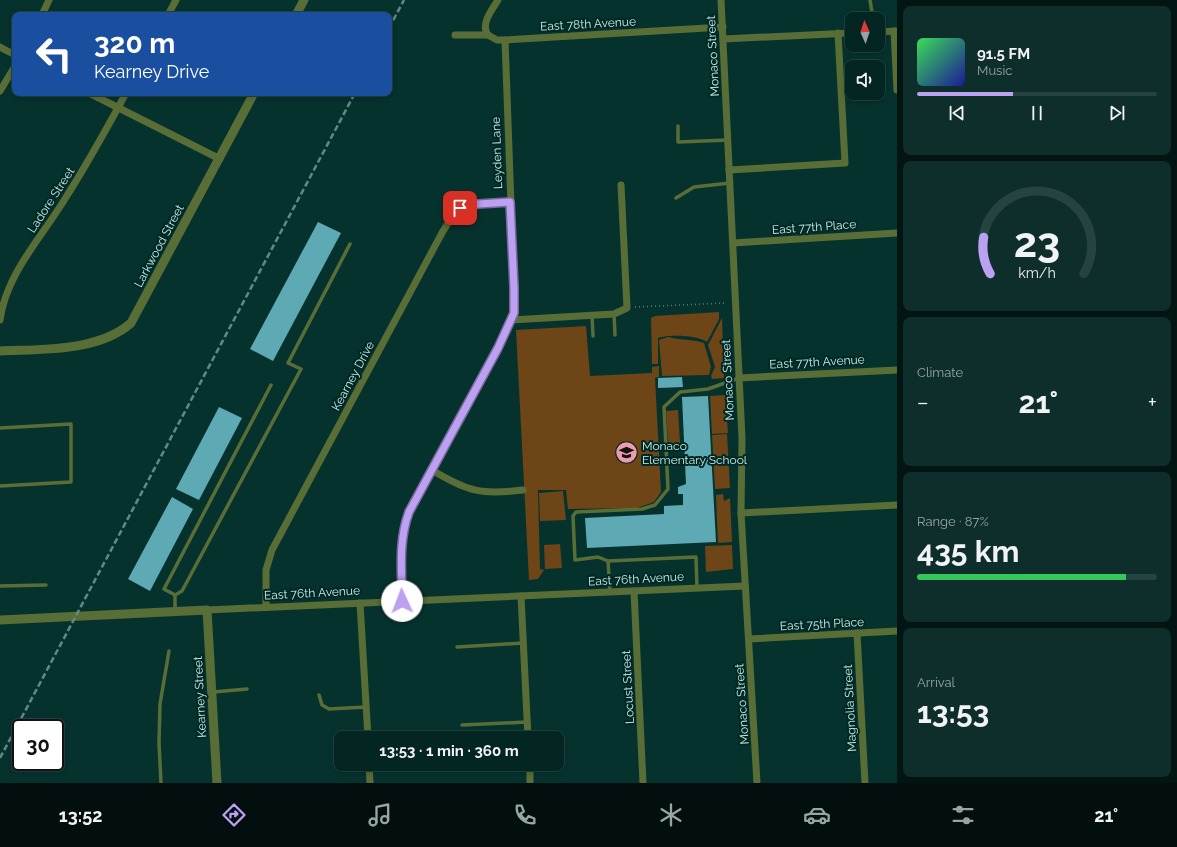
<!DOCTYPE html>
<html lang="en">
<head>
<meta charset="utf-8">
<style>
	:root { --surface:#042622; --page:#0d2e2a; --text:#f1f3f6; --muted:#97a5a5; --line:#254340; --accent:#bca0f2 }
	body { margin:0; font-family:Raleway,sans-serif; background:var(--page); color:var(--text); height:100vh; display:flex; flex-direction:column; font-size:15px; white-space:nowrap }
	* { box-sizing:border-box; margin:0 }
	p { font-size:13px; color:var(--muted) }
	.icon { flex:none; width:22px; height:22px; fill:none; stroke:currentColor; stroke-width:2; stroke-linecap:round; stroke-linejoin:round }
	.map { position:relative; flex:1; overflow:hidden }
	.sheet { display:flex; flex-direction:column; gap:6px; padding:6px; background:#021513; width:280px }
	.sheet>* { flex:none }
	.top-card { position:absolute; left:12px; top:12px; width:380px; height:84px; border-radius:8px; box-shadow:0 2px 6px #0003,0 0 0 1px var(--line); background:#1a4fa0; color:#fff; overflow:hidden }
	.needle { width:26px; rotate:357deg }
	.controls { position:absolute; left:845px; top:12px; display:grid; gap:8px }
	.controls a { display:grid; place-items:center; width:40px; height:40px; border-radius:8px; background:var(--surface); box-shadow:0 2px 6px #0003,0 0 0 1px var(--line); font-size:20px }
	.speed { position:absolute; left:12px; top:719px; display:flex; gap:8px; font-size:20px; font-weight:700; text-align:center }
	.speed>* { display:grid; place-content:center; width:52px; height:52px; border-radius:50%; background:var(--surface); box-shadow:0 2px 6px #0003,0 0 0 1px var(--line); line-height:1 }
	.speed .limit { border:2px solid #111; border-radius:6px; background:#fff; color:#111 }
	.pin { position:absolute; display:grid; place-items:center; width:34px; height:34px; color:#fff; margin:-17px; border-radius:8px; box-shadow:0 2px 6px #0006 }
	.me { position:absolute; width:44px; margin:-22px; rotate:358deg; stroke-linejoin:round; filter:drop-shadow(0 0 3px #0008) }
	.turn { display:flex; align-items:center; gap:14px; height:84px; padding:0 16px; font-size:18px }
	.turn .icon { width:52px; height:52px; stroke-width:2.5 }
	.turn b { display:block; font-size:28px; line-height:34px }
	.big { font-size:30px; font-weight:700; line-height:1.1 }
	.sheet .tile { flex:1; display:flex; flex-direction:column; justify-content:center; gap:6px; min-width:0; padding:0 14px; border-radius:8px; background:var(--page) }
	.sheet .dial { align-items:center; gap:0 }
	.dial svg { height:104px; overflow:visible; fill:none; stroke:var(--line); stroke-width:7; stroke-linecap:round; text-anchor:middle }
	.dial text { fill:var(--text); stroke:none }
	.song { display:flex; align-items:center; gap:12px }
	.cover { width:48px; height:48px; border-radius:6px; background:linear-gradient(135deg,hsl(130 70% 55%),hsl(240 70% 35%)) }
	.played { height:4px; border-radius:2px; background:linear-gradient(90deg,var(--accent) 40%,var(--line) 40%) }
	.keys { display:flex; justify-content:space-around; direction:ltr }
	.heat { display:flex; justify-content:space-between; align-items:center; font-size:22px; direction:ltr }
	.charge { height:6px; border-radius:3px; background:linear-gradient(90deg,#34c759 87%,var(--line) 0) }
	.trip { position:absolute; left:334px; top:731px; width:230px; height:40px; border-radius:8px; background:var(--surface); box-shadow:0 2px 6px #0003,0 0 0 1px var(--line); font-weight:700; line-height:40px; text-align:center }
	.menu { display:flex; height:64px; justify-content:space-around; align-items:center; background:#020f0e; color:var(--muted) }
	.menu .icon { width:28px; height:28px }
	.menu .current { color:var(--accent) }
	.menu b { font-size:18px; color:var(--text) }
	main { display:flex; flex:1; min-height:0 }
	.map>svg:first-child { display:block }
	.green { fill:#6d4516 }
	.building { fill:#5eaab4 }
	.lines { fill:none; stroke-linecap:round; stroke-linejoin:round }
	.path { stroke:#57807c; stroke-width:1.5; stroke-dasharray:1 3; stroke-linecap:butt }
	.service { stroke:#596e37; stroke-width:3.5 }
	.minor { stroke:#596e37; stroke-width:7 }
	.tertiary { stroke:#596e37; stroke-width:9 }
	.rail { stroke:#618985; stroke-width:2.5; stroke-dasharray:6 3; stroke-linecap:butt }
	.route-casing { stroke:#7a689d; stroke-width:10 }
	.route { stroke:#bca0f2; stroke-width:7 }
	.labels { text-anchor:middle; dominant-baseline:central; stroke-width:4; stroke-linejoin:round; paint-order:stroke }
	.street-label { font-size:12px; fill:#c9ede8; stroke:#002824 }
	.poi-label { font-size:12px; fill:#c9ede8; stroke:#002824; text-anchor:start }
</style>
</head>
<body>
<main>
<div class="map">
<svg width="897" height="783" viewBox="0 0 897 783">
	<rect width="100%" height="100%" fill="#06322e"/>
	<g class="green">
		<path d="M 719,312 L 719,319 L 707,342 C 698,335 668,334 658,338 L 658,364 L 652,364 L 651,318 L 655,316 Z"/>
		<path d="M 722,318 L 724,378 L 712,379 L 711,376 L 715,367 L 708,345 Z"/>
		<path d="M 586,326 L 590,376 L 652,373 L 652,367 L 659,366 L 659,377 L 655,378 L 661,492 L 654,502 L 637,508 L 568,509 L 566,490 L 538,490 L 540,569 L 544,570 L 538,579 L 529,580 L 516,330 Z"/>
		<path d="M 668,337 C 680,340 692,339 704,343 L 711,367 L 709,375 L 662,376 L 659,340 Z"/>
		<path d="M 725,395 L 728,433 L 712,434 L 710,396 Z"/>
		<path d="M 678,410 L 680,443 L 668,443 L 666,411 Z"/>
		<path d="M 727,434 L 730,488 L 715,489 L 712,435 Z"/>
		<path d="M 563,491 L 566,520 L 540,521 L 539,493 Z"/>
		<path d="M 723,494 L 724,501 L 730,498 L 732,542 L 718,543 L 716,495 Z"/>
		<path d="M 560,544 L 562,568 L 545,569 L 544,545 Z"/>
		<path d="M 732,545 L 733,569 L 706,572 L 705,546 Z"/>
	</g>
	<g class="building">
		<path d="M 318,222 L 341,233 L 273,361 L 250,349 Z"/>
		<path d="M 682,377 L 683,387 L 658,388 L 658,378 Z"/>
		<path d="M 708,396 L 716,542 L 587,548 L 585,518 L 664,514 L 664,506 L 683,505 L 683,494 L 678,494 L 678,487 L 686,484 L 682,397 Z"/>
		<path d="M 219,407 L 242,418 L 199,500 L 176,489 Z"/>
		<path d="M 172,497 L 193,509 L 150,591 L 128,579 Z"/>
	</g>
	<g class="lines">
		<path class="path" d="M 635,307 L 727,303"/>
		<g class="service">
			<path d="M 870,0 L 873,19"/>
			<path d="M 678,126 L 678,142 L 728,140"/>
			<path d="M 676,198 L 694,187 L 730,183"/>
			<path d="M 614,314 L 615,335"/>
			<path d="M 592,315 L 593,336"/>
			<path d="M 0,428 L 71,424 L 71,482 L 0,486"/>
			<path d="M 608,561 L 598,557 L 575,560 L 573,516 L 576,512 L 642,509 L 655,505 L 668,489 L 664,407 L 680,392 L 708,389 L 739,378"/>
			<path d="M 0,586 L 46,585"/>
			<path d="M 610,592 L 608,561 L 696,557 L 697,588"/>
			<path d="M 175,595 L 182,591 L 301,369 L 288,363 L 350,244"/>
			<path d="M 175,610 L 175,595 L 164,589 L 271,385"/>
			<path d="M 457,647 L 523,643"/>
			<path d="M 213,692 L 247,689"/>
			<path d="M 319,695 L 322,705 L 329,709 L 366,707"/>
			<path d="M 462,725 L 527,722"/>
			<path d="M 161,783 L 159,743 L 160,704 L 169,651"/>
		</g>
		<g class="minor">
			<path d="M 721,0 L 742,438 L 741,513 L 757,783"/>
			<path d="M 42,15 L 49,0"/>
			<path d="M 168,15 L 176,0"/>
			<path d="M 894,31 L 897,90"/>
			<path d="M 878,32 L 897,31"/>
			<path d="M 455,35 L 488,35 L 497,40 L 505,40 L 723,27"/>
			<path d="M 488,35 C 480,24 492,10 498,0"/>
			<path d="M 723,39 L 852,33"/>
			<path d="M 0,47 L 15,55"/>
			<path d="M 0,91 L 15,66"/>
			<path d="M 89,93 L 220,159"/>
			<path d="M 729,170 L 845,163 L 838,33"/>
			<path d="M 733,243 L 897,233"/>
			<path d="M 0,320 C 6,275 40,239 63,202 C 86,166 106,130 126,93"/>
			<path d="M 511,320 L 614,314 L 627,308 L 621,185"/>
			<path d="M 739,378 L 897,370"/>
			<path d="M 432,470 C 468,492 482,495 523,490"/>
			<path d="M 741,513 L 897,505"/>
			<path d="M 634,591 L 643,783"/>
			<path d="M 521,596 L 528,738"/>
			<path d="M 402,601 C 402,571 398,541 409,512 L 498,348 L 514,313 L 514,287 L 505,40"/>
			<path d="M 360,603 L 368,738"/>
			<path d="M 266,607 L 266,570 L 272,550 L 443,231 C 447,226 449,220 453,215 C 465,199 493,203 510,202"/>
			<path d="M 207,610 L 745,586"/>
			<path d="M 857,633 L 865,783"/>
			<path d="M 749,639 L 897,631"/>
			<path d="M 369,764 L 370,783"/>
			<path d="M 530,764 L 530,783"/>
		</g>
		<g class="tertiary">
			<path d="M 296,15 L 304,0"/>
			<path d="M 0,351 C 41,349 98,352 131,323 L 254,93"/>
			<path d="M 0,620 L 207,610 L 217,783"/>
		</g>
		<g class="rail">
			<path d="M 389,28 L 404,0"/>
			<path d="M 0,758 L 355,93"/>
		</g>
	</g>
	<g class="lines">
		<defs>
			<path id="route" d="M 402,601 C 402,571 398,542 409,512 L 498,348 L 514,313 L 514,287 L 510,202 L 478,204 L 460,208"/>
		</defs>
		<use href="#route" class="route-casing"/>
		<use href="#route" class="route"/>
	</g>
	<defs>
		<symbol id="school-disc" viewBox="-11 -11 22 22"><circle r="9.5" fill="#f29aad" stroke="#002824"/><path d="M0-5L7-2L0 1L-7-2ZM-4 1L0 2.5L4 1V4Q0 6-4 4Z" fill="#111"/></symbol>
	</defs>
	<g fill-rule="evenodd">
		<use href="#school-disc" x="614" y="440" width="25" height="25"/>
	</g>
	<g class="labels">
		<g class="street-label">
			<text transform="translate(588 24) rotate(-3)">East 78th Avenue</text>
			<text transform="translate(713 56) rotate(-93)">Monaco Street</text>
			<text transform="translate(497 153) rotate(-92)">Leyden Lane</text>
			<text transform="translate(51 200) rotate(-57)">Ladore Street</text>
			<text transform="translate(814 227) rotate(-4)">East 77th Place</text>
			<text transform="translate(159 246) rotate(-62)">Larkwood Street</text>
			<text transform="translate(817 362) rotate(-3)">East 77th Avenue</text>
			<text transform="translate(353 376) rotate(-62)">Kearney Drive</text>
			<text transform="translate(728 380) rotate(-93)">Monaco Street</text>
			<text transform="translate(636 579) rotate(-3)">East 76th Avenue</text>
			<text transform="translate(312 593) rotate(-3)">East 76th Avenue</text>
			<text transform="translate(822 624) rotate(-3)">East 75th Place</text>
			<text transform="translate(628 687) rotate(-93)">Locust Street</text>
			<text transform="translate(200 697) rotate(-93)">Kearney Street</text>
			<text transform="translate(742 704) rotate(-94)">Monaco Street</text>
			<text transform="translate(850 708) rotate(-93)">Magnolia Street</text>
		</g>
		<g class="poi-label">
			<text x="642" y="446">Monaco<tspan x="642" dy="14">Elementary School</tspan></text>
		</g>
	</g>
</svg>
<div class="controls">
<a><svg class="needle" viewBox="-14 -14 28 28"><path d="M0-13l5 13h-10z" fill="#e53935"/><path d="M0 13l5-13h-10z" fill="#97a5a5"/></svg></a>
<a><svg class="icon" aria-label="sound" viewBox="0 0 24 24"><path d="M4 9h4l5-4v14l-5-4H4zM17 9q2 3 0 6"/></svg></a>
</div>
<div class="speed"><div class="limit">30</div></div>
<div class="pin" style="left:460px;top:208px;background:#d93025"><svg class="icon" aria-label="arrive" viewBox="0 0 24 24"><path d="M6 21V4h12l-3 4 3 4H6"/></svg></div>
<svg class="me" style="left:402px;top:601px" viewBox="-20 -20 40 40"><circle r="19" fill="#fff"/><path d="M0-13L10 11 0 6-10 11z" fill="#bca0f2"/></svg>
<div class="trip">13:53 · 1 min · 360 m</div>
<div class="top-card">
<div class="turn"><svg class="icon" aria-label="left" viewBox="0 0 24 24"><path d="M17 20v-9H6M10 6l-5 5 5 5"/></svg><div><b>320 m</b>Kearney Drive</div></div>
</div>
</div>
<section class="sheet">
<div class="tile">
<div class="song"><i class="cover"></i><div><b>91.5 FM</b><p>Music</p></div></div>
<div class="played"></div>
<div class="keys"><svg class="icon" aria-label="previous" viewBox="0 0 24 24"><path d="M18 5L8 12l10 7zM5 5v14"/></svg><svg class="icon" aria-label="pause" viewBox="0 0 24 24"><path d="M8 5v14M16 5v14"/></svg><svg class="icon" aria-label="next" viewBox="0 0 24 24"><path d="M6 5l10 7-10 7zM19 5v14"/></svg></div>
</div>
<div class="tile dial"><svg viewBox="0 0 100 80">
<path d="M14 69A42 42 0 1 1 86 69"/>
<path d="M14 69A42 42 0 0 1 9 41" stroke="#bca0f2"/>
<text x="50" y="56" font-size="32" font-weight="700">23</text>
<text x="50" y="72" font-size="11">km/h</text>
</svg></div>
<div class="tile"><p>Climate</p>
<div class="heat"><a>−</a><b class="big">21°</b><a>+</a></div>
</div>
<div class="tile"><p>Range · 87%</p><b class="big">435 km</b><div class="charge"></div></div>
<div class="tile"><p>Arrival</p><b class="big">13:53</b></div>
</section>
</main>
<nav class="menu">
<b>13:52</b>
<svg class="icon current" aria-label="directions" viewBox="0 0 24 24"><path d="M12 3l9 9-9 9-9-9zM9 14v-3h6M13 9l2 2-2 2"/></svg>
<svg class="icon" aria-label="music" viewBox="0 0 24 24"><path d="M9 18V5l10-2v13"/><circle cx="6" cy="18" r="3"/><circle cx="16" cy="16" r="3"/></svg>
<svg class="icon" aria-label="phone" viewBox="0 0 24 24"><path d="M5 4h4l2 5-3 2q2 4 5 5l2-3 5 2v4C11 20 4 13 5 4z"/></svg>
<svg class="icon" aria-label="climate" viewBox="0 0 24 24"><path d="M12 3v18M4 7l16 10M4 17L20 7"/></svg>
<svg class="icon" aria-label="car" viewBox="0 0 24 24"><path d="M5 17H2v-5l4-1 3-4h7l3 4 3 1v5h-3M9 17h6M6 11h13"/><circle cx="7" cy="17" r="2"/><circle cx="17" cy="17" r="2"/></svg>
<svg class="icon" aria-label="filters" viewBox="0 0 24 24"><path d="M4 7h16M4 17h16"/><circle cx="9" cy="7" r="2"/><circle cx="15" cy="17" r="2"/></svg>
<b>21°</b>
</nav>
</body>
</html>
